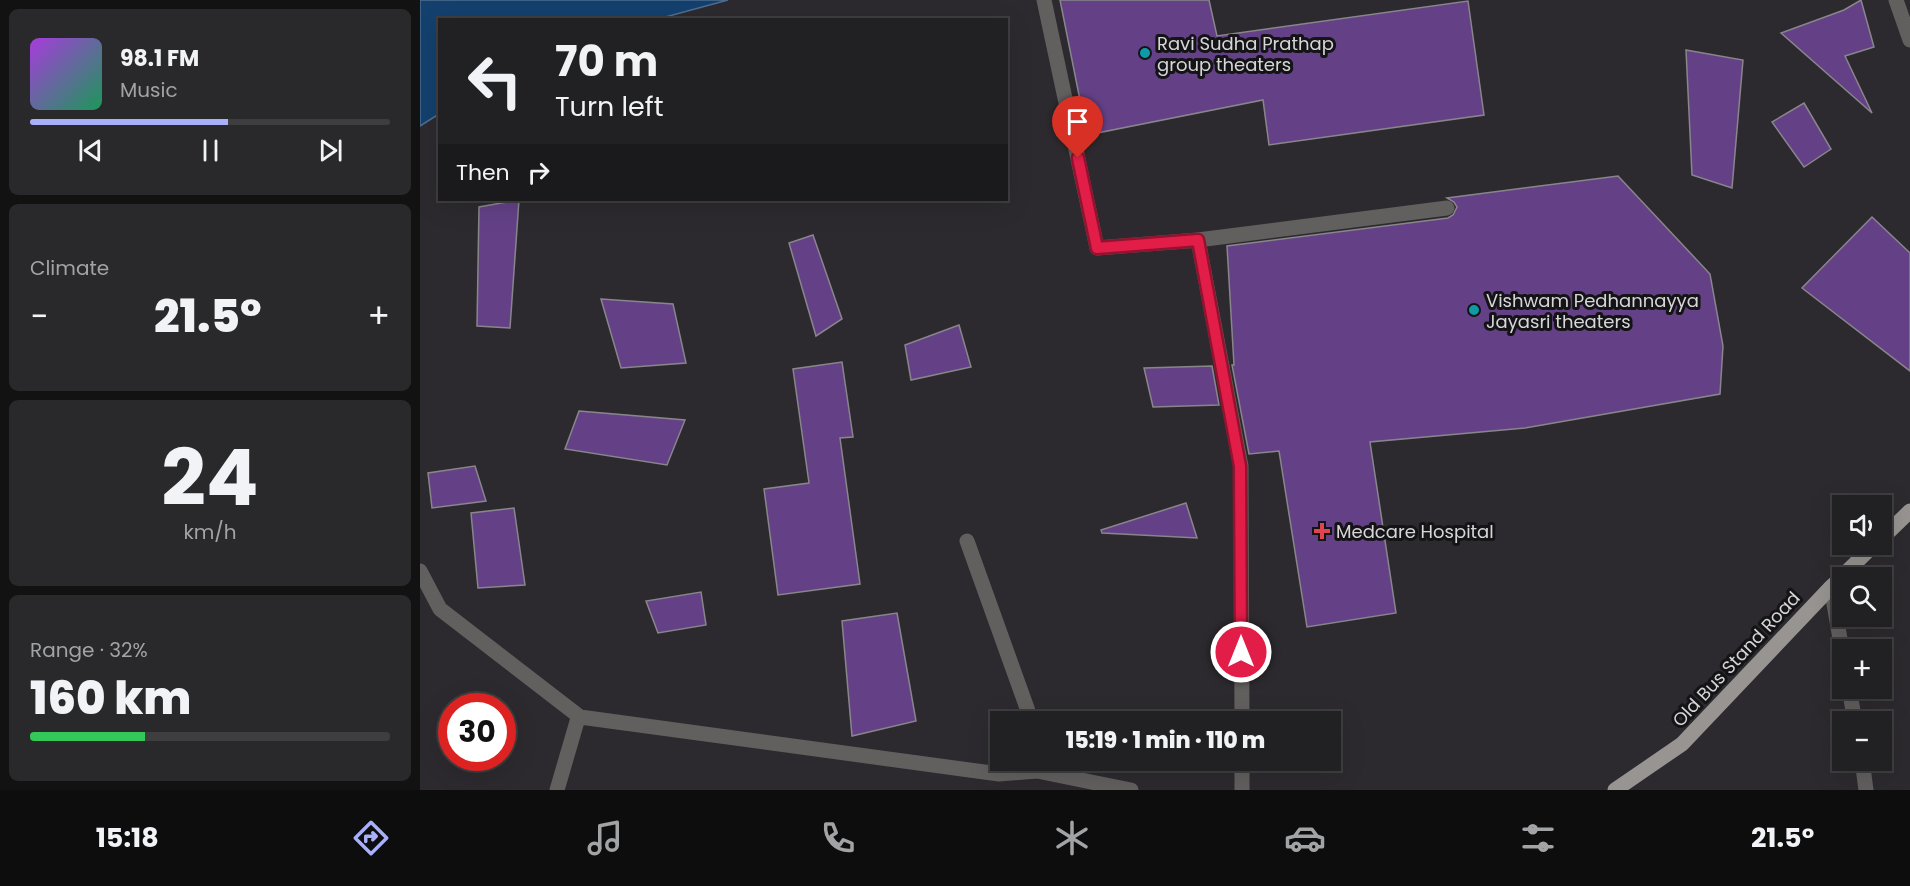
<!DOCTYPE html>
<html lang="en">
<head>
<meta charset="utf-8">
<style>
	:root { --surface:#212022; --page:#29282a; --text:#f1f3f6; --muted:#a2a3a5; --line:#3e3e40; --accent:#a8b0fc }
	body { margin:0; font-family:Poppins,sans-serif; background:var(--page); color:var(--text); height:100vh; display:flex; flex-direction:column; font-size:22px; white-space:nowrap }
	* { box-sizing:border-box; margin:0 }
	p { font-size:20px; color:var(--muted) }
	.icon { flex:none; width:33px; height:33px; fill:none; stroke:currentColor; stroke-width:2; stroke-linecap:round; stroke-linejoin:round }
	.map { position:relative; flex:1; overflow:hidden }
	.details { display:flex; flex-direction:column; gap:9px; padding:9px; background:#121213; width:420px }
	.details>* { flex:none }
	.top-card { position:absolute; left:18px; top:18px; width:570px; height:183px; border-radius:0px; box-shadow:0 6px 24px #0002,0 0 0 2px var(--line); background:#212022; color:var(--text); overflow:hidden }
	.fabs { position:absolute; left:1412px; top:495px; display:grid; gap:12px }
	.fabs a { display:grid; place-items:center; width:60px; height:60px; border-radius:0px; background:var(--surface); box-shadow:0 6px 24px #0002,0 0 0 2px var(--line); font-size:30px }
	.speed { position:absolute; left:18px; top:693px; display:flex; gap:12px; font-size:30px; font-weight:700; text-align:center }
	.speed>* { display:grid; place-content:center; width:78px; height:78px; border-radius:50%; background:var(--surface); box-shadow:0 6px 24px #0002,0 0 0 2px var(--line); line-height:1 }
	.speed .limit { border:9px solid #d22; background:#fff; color:#111 }
	.pin { position:absolute; display:grid; place-items:center; width:51px; height:51px; color:#fff; margin:-62px -26px; border-radius:50% 50% 50% 0; rotate:-45deg; box-shadow:0 0 6px #0007 }
	.pin .icon { rotate:45deg }
	.me { position:absolute; width:66px; margin:-33px; rotate:0deg; stroke-linejoin:round; filter:drop-shadow(0 0 4px #0008) }
	.turn { display:flex; align-items:center; gap:21px; height:126px; padding:0 18px; font-size:27px }
	.turn .icon { width:78px; height:78px; stroke-width:2.5 }
	.turn b { display:block; font-size:42px; line-height:51px }
	.then { display:flex; align-items:center; height:57px; padding:0 18px; background:#0003; gap:12px; font-size:22px }
	.big { font-size:45px; font-weight:800; line-height:1.1 }
	.details .widget { flex:1; display:flex; flex-direction:column; justify-content:center; gap:9px; min-width:0; padding:0 21px; border-radius:9px; background:var(--page) }
	.details .dial { align-items:center; gap:0 }
	.dial b { font-size:78px; line-height:1 }
	.song { display:flex; align-items:center; gap:18px }
	.cover { width:72px; height:72px; border-radius:9px; background:linear-gradient(135deg,hsl(280 70% 55%),hsl(150 70% 35%)) }
	.played { height:6px; border-radius:3px; background:linear-gradient(90deg,var(--accent) 55%,var(--line) 55%) }
	.keys { display:flex; justify-content:space-around; direction:ltr }
	.heat { display:flex; justify-content:space-between; align-items:center; font-size:33px; direction:ltr }
	.charge { height:9px; border-radius:4px; background:linear-gradient(90deg,#34c759 32%,var(--line) 0) }
	.trip { position:absolute; left:570px; top:711px; width:351px; height:60px; border-radius:0px; background:var(--surface); box-shadow:0 6px 24px #0002,0 0 0 2px var(--line); font-weight:800; line-height:60px; text-align:center }
	.dock { display:flex; height:96px; justify-content:space-around; align-items:center; background:#0d0d0e; color:var(--muted) }
	.dock .icon { width:42px; height:42px }
	.dock .on { color:var(--accent) }
	.dock b { font-size:27px; color:var(--text) }
	main { display:flex; flex:1; min-height:0 }
	.map>svg:first-child { display:block }
	.water { fill:#14406e; stroke:#4e6d8e; stroke-width:1.5 }
	.building { fill:#644187; stroke:#88868a; stroke-width:1.5 }
	.lines { fill:none; stroke-linecap:round; stroke-linejoin:round }
	.minor { stroke:#62605e; stroke-width:15 }
	.major { stroke:#979491; stroke-width:15 }
	.route-casing { stroke:#92132f; stroke-width:15 }
	.route { stroke:#e11d48; stroke-width:10 }
	.culture-dot { fill:#0f9aa8; stroke:#141315; stroke-width:2 }
	.health-dot { fill:#e0444e; stroke:#141315; stroke-width:2 }
	.labels { text-anchor:middle; dominant-baseline:central; stroke-width:6; stroke-linejoin:round; paint-order:stroke }
	.poi-label { font-size:18px; fill:#d6d5d8; stroke:#141315; text-anchor:start }
	.street-label { font-size:18px; fill:#d6d5d8; stroke:#141315 }
</style>
</head>
<body>
<main>
<section class="details">
<div class="widget">
<div class="song"><i class="cover"></i><div><b>98.1 FM</b><p>Music</p></div></div>
<div class="played"></div>
<div class="keys"><svg class="icon" aria-label="previous" viewBox="0 0 24 24"><path d="M18 5L8 12l10 7zM5 5v14"/></svg><svg class="icon" aria-label="pause" viewBox="0 0 24 24"><path d="M8 5v14M16 5v14"/></svg><svg class="icon" aria-label="next" viewBox="0 0 24 24"><path d="M6 5l10 7-10 7zM19 5v14"/></svg></div>
</div>
<div class="widget"><p>Climate</p>
<div class="heat"><a>−</a><b class="big">21.5°</b><a>+</a></div>
</div>
<div class="widget dial"><b>24</b><p>km/h</p></div>
<div class="widget"><p>Range · 32%</p><b class="big">160 km</b><div class="charge"></div></div>
</section>
<div class="map">
<svg width="1490" height="790" viewBox="0 0 1490 790">
	<rect width="100%" height="100%" fill="#2c2a2e"/>
	<path class="water" d="M 0,0 L 308,0 L 238,19 L 20,20 L 19,114 L 0,126 Z"/>
	<g class="building">
		<path d="M 640,0 L 789,0 L 797,36 L 1048,1 L 1064,115 L 849,145 L 843,100 L 667,135 Z"/>
		<path d="M 1441,0 L 1454,47 L 1425,56 L 1452,113 L 1361,33 L 1424,10 Z"/>
		<path d="M 1266,50 L 1323,60 L 1312,188 L 1272,175 Z"/>
		<path d="M 1384,103 L 1411,149 L 1384,167 L 1352,122 Z"/>
		<path d="M 1198,176 L 1290,274 L 1303,346 L 1300,394 L 1105,428 L 950,442 L 976,613 L 887,627 L 859,451 L 829,454 L 812,365 L 814,365 L 807,246 L 1028,218 L 1033,215 L 1037,207 L 1034,202 L 1027,198 Z"/>
		<path d="M 99,200 L 90,328 L 57,326 L 59,207 Z"/>
		<path d="M 1452,217 L 1490,253 L 1490,371 L 1382,288 Z"/>
		<path d="M 393,235 L 422,319 L 396,336 L 369,243 Z"/>
		<path d="M 181,299 L 253,304 L 266,363 L 201,368 Z"/>
		<path d="M 539,325 L 551,367 L 491,380 L 485,345 Z"/>
		<path d="M 422,362 L 433,437 L 420,438 L 440,584 L 358,595 L 344,489 L 389,483 L 373,369 Z"/>
		<path d="M 792,366 L 799,405 L 733,407 L 724,368 Z"/>
		<path d="M 159,411 L 265,420 L 247,465 L 145,449 Z"/>
		<path d="M 55,466 L 66,501 L 12,508 L 8,473 Z"/>
		<path d="M 766,503 L 777,538 L 682,533 L 681,530 Z"/>
		<path d="M 94,508 L 105,585 L 58,588 L 51,513 Z"/>
		<path d="M 281,592 L 286,625 L 238,633 L 226,601 Z"/>
		<path d="M 477,613 L 496,721 L 432,736 L 422,621 Z"/>
	</g>
	<g class="lines">
		<g class="minor">
			<path d="M 624,0 L 677,248 L 778,240 L 821,466 L 822,722"/>
			<path d="M 1476,0 L 1490,40"/>
			<path d="M 778,240 L 1027,208"/>
			<path d="M 547,541 L 612,722"/>
			<path d="M 0,571 L 20,609 L 160,717 L 579,774 L 617,771 L 711,790"/>
			<path d="M 1411,587 L 1422,650"/>
			<path d="M 1429,688 L 1435,722"/>
			<path d="M 822,760 L 822,790"/>
			<path d="M 1442,760 L 1446,790"/>
			<path d="M 137,790 L 158,718 L 160,717"/>
		</g>
		<g class="major">
			<path d="M 1461,539 L 1490,511"/>
			<path d="M 1195,790 L 1262,744 L 1411,587 L 1455,544"/>
		</g>
	</g>
	<g class="lines">
		<defs>
			<path id="route" d="M 658,158 L 677,248 L 778,240 L 820,466 L 821,652"/>
		</defs>
		<use href="#route" class="route-casing"/>
		<use href="#route" class="route"/>
	</g>
	<g class="culture-dot">
		<circle cx="725" cy="53" r="6"/>
		<circle cx="1054" cy="310" r="6"/>
	</g>
	<path class="health-dot" d="M899 522h6v6h6v6h-6v6h-6v-6h-6v-6h6z"/>
	<g class="labels">
		<g class="poi-label">
			<text x="737" y="43">Ravi Sudha Prathap<tspan x="737" dy="21">group theaters</tspan></text>
			<text x="1066" y="300">Vishwam Pedhannayya<tspan x="1066" dy="21">Jayasri theaters</tspan></text>
			<text x="916" y="531">Medcare Hospital</text>
		</g>
		<g class="street-label">
			<text transform="translate(1316 659) rotate(-47)">Old Bus Stand Road</text>
		</g>
	</g>
</svg>
<div class="fabs">
<a><svg class="icon" aria-label="sound" viewBox="0 0 24 24"><path d="M4 9h4l5-4v14l-5-4H4zM17 9q2 3 0 6"/></svg></a>
<a><svg class="icon" aria-label="search" viewBox="0 0 24 24"><circle cx="10" cy="10" r="6"/><path d="M15 15l6 6"/></svg></a>
<a>+</a>
<a>−</a>
</div>
<div class="speed"><div class="limit">30</div></div>
<div class="pin" style="left:658px;top:158px;background:#d93025"><svg class="icon" aria-label="arrive" viewBox="0 0 24 24"><path d="M6 21V4h12l-3 4 3 4H6"/></svg></div>
<svg class="me" style="left:821px;top:652px" viewBox="-20 -20 40 40"><circle r="17" fill="#e11d48" stroke="#fff" stroke-width="3"/><path d="M0-11L8 9 0 5-8 9z" fill="#fff"/></svg>
<div class="trip">15:19 · 1 min · 110 m</div>
<div class="top-card">
<div class="turn"><svg class="icon" aria-label="left" viewBox="0 0 24 24"><path d="M17 20v-9H6M10 6l-5 5 5 5"/></svg><div><b>70 m</b>Turn left</div></div>
<div class="then">Then<svg class="icon" aria-label="right" viewBox="0 0 24 24"><path d="M7 20v-9h11M14 6l5 5-5 5"/></svg></div>
</div>
</div>
</main>
<nav class="dock">
<b>15:18</b>
<svg class="icon on" aria-label="directions" viewBox="0 0 24 24"><path d="M12 3l9 9-9 9-9-9zM9 14v-3h6M13 9l2 2-2 2"/></svg>
<svg class="icon" aria-label="music" viewBox="0 0 24 24"><path d="M9 18V5l10-2v13"/><circle cx="6" cy="18" r="3"/><circle cx="16" cy="16" r="3"/></svg>
<svg class="icon" aria-label="phone" viewBox="0 0 24 24"><path d="M5 4h4l2 5-3 2q2 4 5 5l2-3 5 2v4C11 20 4 13 5 4z"/></svg>
<svg class="icon" aria-label="climate" viewBox="0 0 24 24"><path d="M12 3v18M4 7l16 10M4 17L20 7"/></svg>
<svg class="icon" aria-label="car" viewBox="0 0 24 24"><path d="M5 17H2v-5l4-1 3-4h7l3 4 3 1v5h-3M9 17h6M6 11h13"/><circle cx="7" cy="17" r="2"/><circle cx="17" cy="17" r="2"/></svg>
<svg class="icon" aria-label="filters" viewBox="0 0 24 24"><path d="M4 7h16M4 17h16"/><circle cx="9" cy="7" r="2"/><circle cx="15" cy="17" r="2"/></svg>
<b>21.5°</b>
</nav>
</body>
</html>
